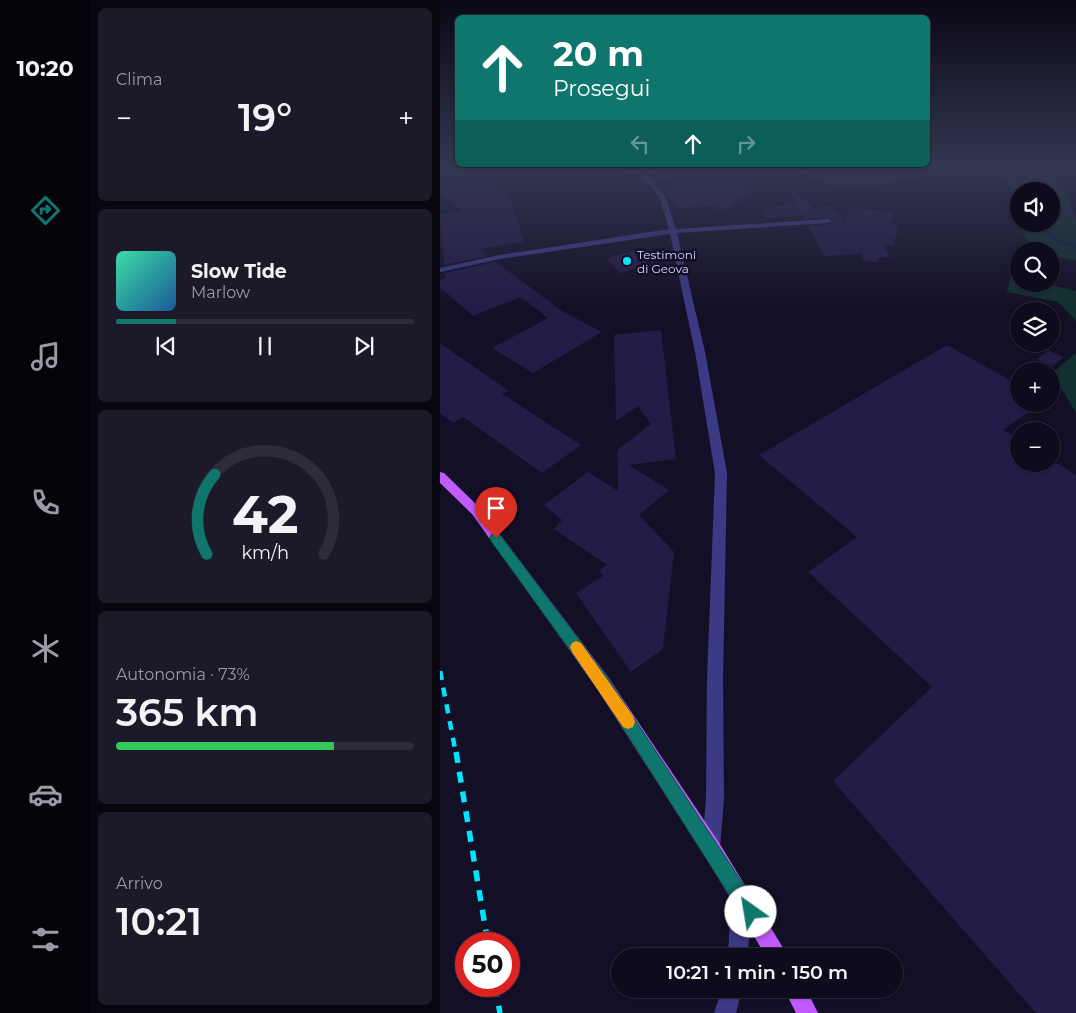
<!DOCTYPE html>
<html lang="it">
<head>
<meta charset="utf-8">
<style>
	:root { --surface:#0e0b1c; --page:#1c1929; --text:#f1f3f6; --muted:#9b9ba3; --line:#2e2b3b; --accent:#0f766e }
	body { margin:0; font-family:Montserrat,sans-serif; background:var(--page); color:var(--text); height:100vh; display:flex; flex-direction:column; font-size:19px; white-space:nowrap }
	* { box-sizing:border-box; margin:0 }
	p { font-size:16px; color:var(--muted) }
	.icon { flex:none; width:28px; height:28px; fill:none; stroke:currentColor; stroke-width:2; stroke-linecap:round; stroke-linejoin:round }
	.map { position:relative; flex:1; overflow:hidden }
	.panel { display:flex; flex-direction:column; gap:8px; padding:8px; background:#08060f; width:350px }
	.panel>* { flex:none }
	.banner { position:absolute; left:15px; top:15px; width:475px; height:152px; border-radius:8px; box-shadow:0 1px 4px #0004,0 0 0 1px var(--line); background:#0f766e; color:#fff; overflow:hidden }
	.tools { position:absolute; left:570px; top:182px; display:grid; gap:10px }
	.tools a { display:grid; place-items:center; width:50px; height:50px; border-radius:50%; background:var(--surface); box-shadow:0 1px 4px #0004,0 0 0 1px var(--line); font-size:25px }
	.speed { position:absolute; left:15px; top:932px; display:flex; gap:10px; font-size:25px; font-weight:700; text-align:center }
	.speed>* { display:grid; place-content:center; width:65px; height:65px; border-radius:50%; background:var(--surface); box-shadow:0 1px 4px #0004,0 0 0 1px var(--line); line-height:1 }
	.speed .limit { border:8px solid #d22; background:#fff; color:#111 }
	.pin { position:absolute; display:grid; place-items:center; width:42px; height:42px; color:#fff; margin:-51px -21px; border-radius:50% 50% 50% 0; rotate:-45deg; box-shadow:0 0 5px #0007 }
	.pin .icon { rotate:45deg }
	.me { position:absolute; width:55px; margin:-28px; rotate:328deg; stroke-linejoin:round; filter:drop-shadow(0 0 4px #0008) }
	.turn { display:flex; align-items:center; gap:18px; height:105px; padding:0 15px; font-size:22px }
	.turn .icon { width:65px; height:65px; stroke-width:2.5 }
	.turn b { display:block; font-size:35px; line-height:42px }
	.lanes { display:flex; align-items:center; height:48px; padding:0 15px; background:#0003; justify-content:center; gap:25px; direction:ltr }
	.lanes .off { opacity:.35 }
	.big { font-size:38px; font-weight:600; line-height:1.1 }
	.panel .widget { flex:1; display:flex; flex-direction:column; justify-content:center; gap:8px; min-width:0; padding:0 18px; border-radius:8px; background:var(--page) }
	.panel .dial { align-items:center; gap:0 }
	.dial svg { height:130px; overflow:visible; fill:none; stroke:var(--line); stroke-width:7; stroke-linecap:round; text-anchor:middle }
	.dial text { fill:var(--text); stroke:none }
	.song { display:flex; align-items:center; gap:15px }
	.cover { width:60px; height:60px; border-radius:8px; background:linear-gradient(135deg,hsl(160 70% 55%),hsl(210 70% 35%)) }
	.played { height:5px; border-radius:2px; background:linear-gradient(90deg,var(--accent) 20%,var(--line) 20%) }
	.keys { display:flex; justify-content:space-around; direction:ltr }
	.heat { display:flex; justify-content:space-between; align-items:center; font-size:28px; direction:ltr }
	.charge { height:8px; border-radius:4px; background:linear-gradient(90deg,#34c759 73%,var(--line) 0) }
	.trip { position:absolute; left:171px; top:948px; width:292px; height:50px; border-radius:25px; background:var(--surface); box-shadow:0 1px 4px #0004,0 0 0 1px var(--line); font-weight:600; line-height:50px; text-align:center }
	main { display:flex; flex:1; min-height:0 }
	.dock { display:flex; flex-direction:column; width:90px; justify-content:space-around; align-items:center; background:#06040b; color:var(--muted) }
	.dock .icon { width:35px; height:35px }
	.dock .on { color:var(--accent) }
	.dock b { font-size:22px; color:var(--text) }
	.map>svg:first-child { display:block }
	.green { fill:#12302f }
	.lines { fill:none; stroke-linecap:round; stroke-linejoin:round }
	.stream { stroke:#0c2248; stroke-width:3 }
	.building { fill:#241b47 }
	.minor { fill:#3d3a85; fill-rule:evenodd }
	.major { fill:#c25bff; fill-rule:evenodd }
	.rail-far1 { stroke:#00e5ff; stroke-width:4.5; stroke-dasharray:9 8; stroke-linecap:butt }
	.rail { stroke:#00e5ff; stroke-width:5.5; stroke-dasharray:11 9; stroke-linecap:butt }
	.route { fill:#0f766e; stroke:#0a4d48 }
	.slow { fill:#f59e0b }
	.poi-dot { fill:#00e5ff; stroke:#130f26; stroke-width:2 }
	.labels { text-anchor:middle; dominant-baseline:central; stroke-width:5; stroke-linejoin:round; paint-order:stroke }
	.far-poi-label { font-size:12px; fill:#d9d4ff; stroke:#130f26; text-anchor:start }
</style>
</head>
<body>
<main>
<nav class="dock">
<b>10:20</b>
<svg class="icon on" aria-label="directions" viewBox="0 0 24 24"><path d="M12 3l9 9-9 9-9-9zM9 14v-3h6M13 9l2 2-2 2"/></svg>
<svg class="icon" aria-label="music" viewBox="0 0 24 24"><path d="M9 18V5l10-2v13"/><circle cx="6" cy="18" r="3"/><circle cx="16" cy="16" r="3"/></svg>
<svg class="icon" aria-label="phone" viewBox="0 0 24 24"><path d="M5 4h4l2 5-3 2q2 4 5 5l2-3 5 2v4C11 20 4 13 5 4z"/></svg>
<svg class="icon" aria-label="climate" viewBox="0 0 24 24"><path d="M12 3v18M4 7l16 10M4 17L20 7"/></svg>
<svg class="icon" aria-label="car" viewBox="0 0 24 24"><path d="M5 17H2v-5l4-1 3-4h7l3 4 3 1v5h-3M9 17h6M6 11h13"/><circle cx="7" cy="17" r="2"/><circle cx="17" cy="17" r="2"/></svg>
<svg class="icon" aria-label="filters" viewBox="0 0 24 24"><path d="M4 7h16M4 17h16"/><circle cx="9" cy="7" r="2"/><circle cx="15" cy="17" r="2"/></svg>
</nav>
<section class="panel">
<div class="widget"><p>Clima</p>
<div class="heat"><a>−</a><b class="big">19°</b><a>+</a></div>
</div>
<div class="widget">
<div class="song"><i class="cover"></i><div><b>Slow Tide</b><p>Marlow</p></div></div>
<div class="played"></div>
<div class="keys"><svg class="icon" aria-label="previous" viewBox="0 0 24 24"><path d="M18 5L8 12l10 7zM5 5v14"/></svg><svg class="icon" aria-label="pause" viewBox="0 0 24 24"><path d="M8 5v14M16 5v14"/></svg><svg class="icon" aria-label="next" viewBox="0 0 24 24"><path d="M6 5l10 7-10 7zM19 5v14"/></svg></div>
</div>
<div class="widget dial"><svg viewBox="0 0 100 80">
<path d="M14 69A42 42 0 1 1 86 69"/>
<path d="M14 69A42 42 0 0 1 19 20" stroke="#0f766e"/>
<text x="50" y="56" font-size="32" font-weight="700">42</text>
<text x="50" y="72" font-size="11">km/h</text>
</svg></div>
<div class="widget"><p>Autonomia · 73%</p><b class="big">365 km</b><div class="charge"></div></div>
<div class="widget"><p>Arrivo</p><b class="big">10:21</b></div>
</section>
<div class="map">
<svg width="636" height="1013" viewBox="0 0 636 1013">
	<rect width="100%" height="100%" fill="#130f26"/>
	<g class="green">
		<path d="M 357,166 L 482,166 L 476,176 C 452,186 405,190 380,181 C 372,178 364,172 357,166 Z"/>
		<path d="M 560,166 L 604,166 C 620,181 630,201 636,220 C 636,229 636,250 636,260 L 612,256 L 611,251 C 591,251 586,241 579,224 L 611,224 L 611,191 L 579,191 L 579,223 L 575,199 Z"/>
		<path d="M 571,275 L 579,277 L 579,284 L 606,284 L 636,291 L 636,321 L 618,302 L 567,292 Z"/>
		<path d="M 636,353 L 636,413 L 612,373 Z"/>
	</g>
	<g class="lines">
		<g class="stream">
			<path d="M 405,166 L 424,170 L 441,166"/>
			<path d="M 575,166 L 582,191"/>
			<path d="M 604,224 L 617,242 L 636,246"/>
		</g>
	</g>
	<g class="building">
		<path d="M 14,166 L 20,166 L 70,198 L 84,242 L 39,249 L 48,256 L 4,265 L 0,215 L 23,211 L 0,194 L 0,170 Z"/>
		<path d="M 230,166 L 264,166 L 314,192 L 280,211 L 276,205 L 237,209 L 227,190 L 238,188 L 210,172 Z"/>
		<path d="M 350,189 L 374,208 L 392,206 L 404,220 L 410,208 L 454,212 L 452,225 L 459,226 L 453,246 L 443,244 L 450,257 L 437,258 L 439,262 L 423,261 L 422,254 L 384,256 L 369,226 L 389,225 L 394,222 L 389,217 L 365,219 L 363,215 L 326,219 L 324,209 L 357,202 Z"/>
		<path d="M 194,250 L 209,264 L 181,273 L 166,259 Z"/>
		<path d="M 56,262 L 122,311 L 162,332 L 93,373 L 52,348 L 108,318 L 81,297 L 33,316 L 0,287 L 0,280 L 6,278 L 5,273 Z"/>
		<path d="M 221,330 L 236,459 L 189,465 L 229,490 L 199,515 L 234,552 L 223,649 L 191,672 L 136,593 L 163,576 L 159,570 L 167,565 L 114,529 L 122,520 L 104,505 L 148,472 L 178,491 L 177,450 L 211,424 L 198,406 L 176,421 L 174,335 Z"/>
		<path d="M 0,343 L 69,391 L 62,394 L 141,445 L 102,473 L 23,417 L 13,423 L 0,413 Z"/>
		<path d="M 507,345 L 579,385 L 579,404 L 600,404 L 563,430 L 579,440 L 579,464 L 618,464 L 636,475 L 636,1013 L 596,1013 L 393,781 L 492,687 L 368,572 L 417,537 L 319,455 Z"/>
		<path d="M 608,350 L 624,357 L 612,366 L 597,359 Z"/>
	</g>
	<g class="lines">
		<g class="minor">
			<path d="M 150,166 L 169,166 L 203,171 L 225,196 L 236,229 L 388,219 L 392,221 L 388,223 L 237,233 L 265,352 L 287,473 L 283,679 L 284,799 L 280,848 L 278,855 L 271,857 L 264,855 L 262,848 L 266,799 L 267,679 L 275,473 L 255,352 L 230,234 L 60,259 L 0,272 L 0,268 L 60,255 L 229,229 L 219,196 L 199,174 Z"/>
			<path d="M 301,889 L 308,892 L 311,899 L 308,956 L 288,956 L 291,899 L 294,892 Z"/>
			<path d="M 282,989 L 302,989 L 296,1013 L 274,1013 Z"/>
		</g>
		<g class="major">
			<path d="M 0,472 L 4,473 L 40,508 L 168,677 L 278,841 L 348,956 L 326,956 L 264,855 L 156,687 L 32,514 L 0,483 Z"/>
			<path d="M 344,989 L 366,989 L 378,1013 L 356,1013 Z"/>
		</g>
		<path class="rail-far1" d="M 0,671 L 16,754"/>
		<g class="rail">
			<path d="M 16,752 L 48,944"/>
			<path d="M 55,986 L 60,1013"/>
		</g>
	</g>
	<linearGradient id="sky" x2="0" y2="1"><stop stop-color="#0a0815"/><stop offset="0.54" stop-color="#333752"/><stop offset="1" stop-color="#333752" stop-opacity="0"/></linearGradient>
	<rect width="636" height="308" fill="url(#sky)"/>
	<path class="route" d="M 56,533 L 60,535 L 167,677 L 317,905 L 320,912 L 317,918 L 311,921 L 304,918 L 157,687 L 51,541 L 50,538 L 51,535 Z"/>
	<path class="slow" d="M 136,641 L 141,643 L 193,716 L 195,722 L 193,727 L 188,729 L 183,727 L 132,652 L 130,647 L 132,643 Z"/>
	<circle class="poi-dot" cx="187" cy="261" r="5"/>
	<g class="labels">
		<g class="far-poi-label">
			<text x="197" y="254">Testimoni<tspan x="197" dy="14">di Geova</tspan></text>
		</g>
	</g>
</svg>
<div class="tools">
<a><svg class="icon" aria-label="sound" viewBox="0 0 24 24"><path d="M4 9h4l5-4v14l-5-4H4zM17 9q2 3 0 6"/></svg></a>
<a><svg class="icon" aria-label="search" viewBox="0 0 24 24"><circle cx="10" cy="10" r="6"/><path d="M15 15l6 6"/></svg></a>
<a><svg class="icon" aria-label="layers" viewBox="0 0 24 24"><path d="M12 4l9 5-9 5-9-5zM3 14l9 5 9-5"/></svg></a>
<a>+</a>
<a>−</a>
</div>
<div class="speed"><div class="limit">50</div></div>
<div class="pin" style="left:56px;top:538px;background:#d93025"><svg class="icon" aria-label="arrive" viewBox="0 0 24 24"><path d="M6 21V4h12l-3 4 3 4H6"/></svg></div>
<svg class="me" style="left:311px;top:912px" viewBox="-20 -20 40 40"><circle r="19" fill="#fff"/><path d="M0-13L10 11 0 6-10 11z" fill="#0f766e"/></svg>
<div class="trip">10:21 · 1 min · 150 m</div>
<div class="banner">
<div class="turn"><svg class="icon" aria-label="ahead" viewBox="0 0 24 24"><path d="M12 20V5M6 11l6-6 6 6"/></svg><div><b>20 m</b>Prosegui</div></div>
<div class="lanes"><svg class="icon off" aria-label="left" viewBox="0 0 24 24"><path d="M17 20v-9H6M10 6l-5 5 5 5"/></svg><svg class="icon" aria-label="ahead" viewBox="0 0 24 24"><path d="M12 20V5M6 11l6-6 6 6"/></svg><svg class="icon off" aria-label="right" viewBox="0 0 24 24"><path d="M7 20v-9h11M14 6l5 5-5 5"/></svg></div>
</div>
</div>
</main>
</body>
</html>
